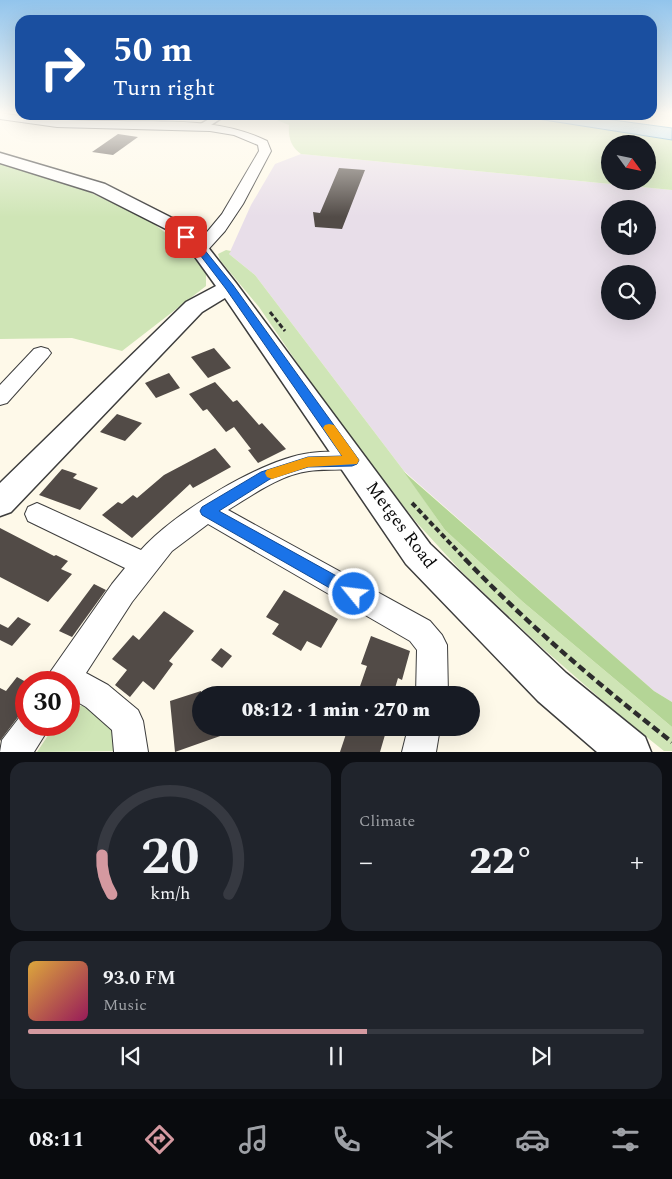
<!DOCTYPE html>
<html lang="en">
<head>
<meta charset="utf-8">
<style>
	:root { --surface:#171b24; --page:#20242c; --text:#f1f3f6; --muted:#9ea1a6; --line:#363941; --accent:#d499a0 }
	body { margin:0; font-family:Spectral,serif; background:var(--page); color:var(--text); height:100vh; display:flex; flex-direction:column; font-size:19px; white-space:nowrap }
	* { box-sizing:border-box; margin:0 }
	p { font-size:16px; color:var(--muted) }
	.icon { flex:none; width:28px; height:28px; fill:none; stroke:currentColor; stroke-width:2; stroke-linecap:round; stroke-linejoin:round }
	.map { position:relative; height:752px; overflow:hidden }
	.sheet { display:flex; flex-direction:column; gap:10px; padding:10px; background:#0d0f14; flex:1 }
	.sheet>* { flex:none }
	.top-card { position:absolute; left:15px; top:15px; width:642px; height:105px; border-radius:15px; box-shadow:0 5px 20px #0002; background:#1a4fa0; color:#fff; overflow:hidden }
	.needle { width:32px; rotate:123deg }
	.fabs { position:absolute; left:601px; top:135px; display:grid; gap:10px }
	.fabs a { display:grid; place-items:center; width:55px; height:55px; border-radius:50%; background:var(--surface); box-shadow:0 5px 20px #0002; font-size:25px }
	.speed { position:absolute; left:15px; top:671px; display:flex; gap:10px; font-size:25px; font-weight:700; text-align:center }
	.speed>* { display:grid; place-content:center; width:65px; height:65px; border-radius:50%; background:var(--surface); box-shadow:0 5px 20px #0002; line-height:1 }
	.speed .limit { border:8px solid #d22; background:#fff; color:#111 }
	.pin { position:absolute; display:grid; place-items:center; width:42px; height:42px; color:#fff; margin:-21px; border-radius:10px; box-shadow:0 2px 8px #0006 }
	.me { position:absolute; width:55px; margin:-28px; rotate:299deg; stroke-linejoin:round; filter:drop-shadow(0 0 4px #0008) }
	.turn { display:flex; align-items:center; gap:18px; height:105px; padding:0 15px; font-size:22px }
	.turn .icon { width:65px; height:65px; stroke-width:2.5 }
	.turn b { display:block; font-size:35px; line-height:42px }
	.big { font-size:38px; font-weight:800; line-height:1.1 }
	.sheet .widget { flex:1; display:flex; flex-direction:column; justify-content:center; gap:8px; min-width:0; padding:0 18px; border-radius:15px; background:var(--page) }
	.sheet .dial { align-items:center; gap:0 }
	.dial svg { height:130px; overflow:visible; fill:none; stroke:var(--line); stroke-width:7; stroke-linecap:round; text-anchor:middle }
	.dial text { fill:var(--text); stroke:none }
	.song { display:flex; align-items:center; gap:15px }
	.cover { width:60px; height:60px; border-radius:8px; background:linear-gradient(135deg,hsl(40 70% 55%),hsl(330 70% 35%)) }
	.played { height:5px; border-radius:2px; background:linear-gradient(90deg,var(--accent) 55%,var(--line) 55%) }
	.keys { display:flex; justify-content:space-around; direction:ltr }
	.heat { display:flex; justify-content:space-between; align-items:center; font-size:28px; direction:ltr }
	.sheet .tiles { flex:1; display:grid; gap:10px; grid-template-columns:1fr 1fr }
	.widget:last-child { grid-column:span 2 }
	.trip { position:absolute; left:192px; top:686px; width:288px; height:50px; border-radius:25px; background:var(--surface); box-shadow:0 5px 20px #0002; font-weight:800; line-height:50px; text-align:center }
	.tab-bar { display:flex; height:80px; justify-content:space-around; align-items:center; background:#090b0e; color:var(--muted) }
	.tab-bar .icon { width:35px; height:35px }
	.tab-bar .active { color:var(--accent) }
	.tab-bar b { font-size:22px; color:var(--text) }
	.map>svg:first-child { display:block }
	.industrial { fill:#e8dee9; fill-rule:evenodd }
	.green { fill:#cfe5b6; fill-rule:evenodd }
	.forest { fill:#b4d596 }
	.water { fill:#b1dbf2; stroke:#3d91c4 }
	.building { fill:#524b47 }
	.lines { fill:none; stroke-linecap:round; stroke-linejoin:round }
	.pedestrian-casing { stroke:#3d3d3d; stroke-width:3 }
	.minor-casing { stroke:#3d3d3d; stroke-width:2 }
	.tertiary-casing { stroke:#3d3d3d; stroke-width:3 }
	.path-far2 { stroke:#2c2c2c; stroke-width:3; stroke-dasharray:5 2.5; stroke-linecap:butt }
	.path-far1 { stroke:#2c2c2c; stroke-width:4; stroke-dasharray:5.5 3; stroke-linecap:butt }
	.path { stroke:#2c2c2c; stroke-width:4.5; stroke-dasharray:8 4; stroke-linecap:butt }
	.pedestrian { fill:#fff; fill-rule:evenodd }
	.minor { fill:#fff; fill-rule:evenodd }
	.tertiary { fill:#fff; fill-rule:evenodd }
	.route { fill:#1a73e8; stroke:#114b97 }
	.slow { fill:#f59e0b }
	.labels { text-anchor:middle; dominant-baseline:central; stroke-width:5; stroke-linejoin:round; paint-order:stroke }
	.street-label { font-size:18px; fill:#0a0a0a; stroke:#fff }
</style>
</head>
<body>
<div class="map">
<svg width="672" height="752" viewBox="0 0 672 752">
	<rect width="100%" height="100%" fill="#fef9e9"/>
	<path class="industrial" d="M 301,154 L 672,190 L 672,702 L 654,691 L 404,471 L 255,275 L 229,254 L 251,205 L 275,164 ZM 610,209 L 648,209 L 648,246 L 610,246 ZM 610,274 L 648,274 L 648,311 L 610,311 Z"/>
	<g class="green">
		<path d="M 264,115 L 512,115 L 672,140 L 672,190 L 301,154 C 291,147 288,137 289,125 ZM 610,144 L 648,144 L 648,181 L 610,181 Z"/>
		<path d="M 0,163 L 76,186 L 149,220 L 190,252 L 206,274 L 206,286 L 122,351 L 72,338 L 0,339 Z"/>
		<path d="M 226,250 L 231,251 L 229,254 L 255,275 L 404,471 L 445,530 L 523,602 L 672,727 L 672,751 L 664,751 L 618,714 L 539,645 L 460,570 L 417,523 L 348,437 L 259,307 L 220,260 L 218,254 Z"/>
		<path d="M 83,705 L 120,731 L 121,751 L 37,752 L 55,725 L 69,725 L 69,709 Z"/>
	</g>
	<path class="forest" d="M 404,472 L 654,691 L 672,702 L 672,727 L 523,602 L 445,530 Z"/>
	<path class="water" d="M 512,115 L 576,115 L 672,128 L 672,140 Z"/>
	<g class="building">
		<path d="M 118,134 L 138,137 L 113,155 L 92,152 Z"/>
		<path d="M 339,168 L 365,170 L 342,229 L 315,227 L 313,212 L 320,213 Z"/>
		<path d="M 214,348 L 231,368 L 208,378 L 191,357 Z"/>
		<path d="M 169,373 L 180,388 L 156,398 L 145,383 Z"/>
		<path d="M 215,382 L 233,402 L 237,400 L 259,425 L 262,423 L 286,449 L 258,463 L 248,450 L 251,449 L 234,427 L 226,432 L 207,409 L 203,411 L 189,394 Z"/>
		<path d="M 117,414 L 142,423 L 125,441 L 100,432 Z"/>
		<path d="M 215,448 L 231,467 L 193,488 L 190,484 L 132,538 L 102,515 L 118,502 L 122,504 L 133,495 L 137,498 L 164,475 Z"/>
		<path d="M 62,469 L 77,474 L 73,478 L 98,488 L 80,510 L 39,495 Z"/>
		<path d="M 0,528 L 54,556 L 56,555 L 68,561 L 61,569 L 72,574 L 48,602 L 0,577 Z"/>
		<path d="M 94,584 L 106,590 L 72,637 L 59,631 Z"/>
		<path d="M 284,590 L 338,619 L 321,648 L 307,641 L 301,651 L 272,634 L 279,624 L 266,617 Z"/>
		<path d="M 164,611 L 194,631 L 169,661 L 173,664 L 154,690 L 143,681 L 130,697 L 115,685 L 127,670 L 112,659 L 133,635 L 139,640 Z"/>
		<path d="M 18,617 L 31,624 L 12,646 L 0,640 L 0,624 L 8,628 Z"/>
		<path d="M 371,636 L 410,651 L 402,680 L 398,678 L 393,695 L 357,695 L 367,666 L 361,664 Z"/>
		<path d="M 221,648 L 232,656 L 222,668 L 211,660 Z"/>
		<path d="M 17,677 L 26,682 L 26,709 L 21,713 L 0,741 L 0,688 L 6,691 Z"/>
		<path d="M 201,691 L 201,728 L 240,728 L 240,729 L 175,752 L 170,701 Z"/>
		<path d="M 348,728 L 387,728 L 380,752 L 340,752 Z"/>
	</g>
	<g class="lines">
		<defs>
			<path id="pedestrian" d="M 216,115 L 226,115 L 205,129 L 199,129 L 199,125 Z"/>
			<g id="minor">
				<path d="M 0,113 C 39,120 78,121 118,121 C 168,122 221,118 267,141 L 271,151 L 243,204 L 225,231 L 205,253 L 195,253 L 192,250 L 222,214 L 259,151 L 258,145 L 234,135 L 210,131 L 57,127 L 0,119 Z"/>
				<path d="M 41,347 L 48,349 L 51,353 L 48,357 L 7,403 L 0,405 L 0,385 L 34,349 Z"/>
				<path d="M 352,451 L 360,454 L 363,460 L 360,466 C 344,472 326,468 309,471 C 279,475 253,495 228,510 L 430,621 L 442,635 L 447,645 L 448,695 L 416,695 L 417,650 L 410,641 L 208,524 L 172,551 L 132,602 L 86,673 L 108,685 L 138,710 L 143,721 L 148,752 L 114,752 L 112,730 L 86,707 L 69,697 L 69,682 L 47,682 L 51,671 L 112,584 L 125,568 L 28,521 L 25,514 L 28,507 L 37,503 L 46,507 L 141,550 C 172,514 262,459 310,453 C 323,451 338,452 352,451 Z"/>
				<path d="M 26,712 L 26,725 L 49,725 L 44,736 L 34,752 L 0,752 L 2,740 L 22,714 Z"/>
				<path d="M 408,728 L 440,728 L 436,752 L 402,752 Z"/>
			</g>
			<path id="tertiary" d="M 0,153 L 105,184 L 178,221 L 207,246 L 236,283 L 430,544 L 566,673 L 645,737 L 651,752 L 597,752 L 538,701 L 406,564 L 225,298 L 202,312 L 11,512 L 0,516 L 0,483 L 186,302 L 216,286 L 193,254 L 166,229 L 93,192 L 0,163 Z"/>
		</defs>
		<use href="#pedestrian" class="pedestrian-casing"/>
		<use href="#minor" class="minor-casing"/>
		<use href="#tertiary" class="tertiary-casing"/>
		<path class="path-far2" d="M 270,312 L 285,331"/>
		<path class="path-far1" d="M 412,503 L 466,560"/>
		<path class="path" d="M 465,559 C 529,626 599,685 672,742"/>
		<use href="#pedestrian" class="pedestrian"/>
		<use href="#minor" class="minor"/>
		<use href="#tertiary" class="tertiary"/>
	</g>
	<linearGradient id="sky" x2="0" y2="1"><stop stop-color="#92c4ec"/><stop offset="0.52" stop-color="#fffcf5"/><stop offset="1" stop-color="#fffcf5" stop-opacity="0"/></linearGradient>
	<rect width="672" height="217" fill="url(#sky)"/>
	<path class="route" d="M 186,234 L 203,248 L 233,285 L 359,460 L 357,464 L 352,466 L 308,467 L 270,479 L 219,511 L 360,589 L 362,594 L 360,599 L 354,601 L 349,599 L 202,515 L 200,511 L 202,507 L 261,472 L 308,457 L 342,456 L 226,289 L 197,251 L 183,239 L 183,235 Z"/>
	<path class="slow" d="M 329,424 L 334,425 L 357,457 L 359,460 L 357,464 L 308,467 L 272,479 L 267,477 L 265,473 L 267,470 L 308,457 L 342,456 L 323,428 L 325,425 Z"/>
	<g class="labels">
		<g class="street-label">
			<text transform="translate(401 525) rotate(53)">Metges Road</text>
		</g>
	</g>
</svg>
<div class="fabs">
<a><svg class="needle" viewBox="-14 -14 28 28"><path d="M0-13l5 13h-10z" fill="#e53935"/><path d="M0 13l5-13h-10z" fill="#9ea1a6"/></svg></a>
<a><svg class="icon" aria-label="sound" viewBox="0 0 24 24"><path d="M4 9h4l5-4v14l-5-4H4zM17 9q2 3 0 6"/></svg></a>
<a><svg class="icon" aria-label="search" viewBox="0 0 24 24"><circle cx="10" cy="10" r="6"/><path d="M15 15l6 6"/></svg></a>
</div>
<div class="speed"><div class="limit">30</div></div>
<div class="pin" style="left:186px;top:237px;background:#d93025"><svg class="icon" aria-label="arrive" viewBox="0 0 24 24"><path d="M6 21V4h12l-3 4 3 4H6"/></svg></div>
<svg class="me" style="left:354px;top:594px" viewBox="-20 -20 40 40"><circle r="17" fill="#1a73e8" stroke="#fff" stroke-width="3"/><path d="M0-11L8 9 0 5-8 9z" fill="#fff"/></svg>
<div class="trip">08:12 · 1 min · 270 m</div>
<div class="top-card">
<div class="turn"><svg class="icon" aria-label="right" viewBox="0 0 24 24"><path d="M7 20v-9h11M14 6l5 5-5 5"/></svg><div><b>50 m</b>Turn right</div></div>
</div>
</div>
<section class="sheet">
<div class="tiles">
<div class="widget dial"><svg viewBox="0 0 100 80">
<path d="M14 69A42 42 0 1 1 86 69"/>
<path d="M14 69A42 42 0 0 1 8 45" stroke="#d499a0"/>
<text x="50" y="56" font-size="32" font-weight="700">20</text>
<text x="50" y="72" font-size="11">km/h</text>
</svg></div>
<div class="widget"><p>Climate</p>
<div class="heat"><a>−</a><b class="big">22°</b><a>+</a></div>
</div>
<div class="widget">
<div class="song"><i class="cover"></i><div><b>93.0 FM</b><p>Music</p></div></div>
<div class="played"></div>
<div class="keys"><svg class="icon" aria-label="previous" viewBox="0 0 24 24"><path d="M18 5L8 12l10 7zM5 5v14"/></svg><svg class="icon" aria-label="pause" viewBox="0 0 24 24"><path d="M8 5v14M16 5v14"/></svg><svg class="icon" aria-label="next" viewBox="0 0 24 24"><path d="M6 5l10 7-10 7zM19 5v14"/></svg></div>
</div>
</div>
</section>
<nav class="tab-bar">
<b>08:11</b>
<svg class="icon active" aria-label="directions" viewBox="0 0 24 24"><path d="M12 3l9 9-9 9-9-9zM9 14v-3h6M13 9l2 2-2 2"/></svg>
<svg class="icon" aria-label="music" viewBox="0 0 24 24"><path d="M9 18V5l10-2v13"/><circle cx="6" cy="18" r="3"/><circle cx="16" cy="16" r="3"/></svg>
<svg class="icon" aria-label="phone" viewBox="0 0 24 24"><path d="M5 4h4l2 5-3 2q2 4 5 5l2-3 5 2v4C11 20 4 13 5 4z"/></svg>
<svg class="icon" aria-label="climate" viewBox="0 0 24 24"><path d="M12 3v18M4 7l16 10M4 17L20 7"/></svg>
<svg class="icon" aria-label="car" viewBox="0 0 24 24"><path d="M5 17H2v-5l4-1 3-4h7l3 4 3 1v5h-3M9 17h6M6 11h13"/><circle cx="7" cy="17" r="2"/><circle cx="17" cy="17" r="2"/></svg>
<svg class="icon" aria-label="filters" viewBox="0 0 24 24"><path d="M4 7h16M4 17h16"/><circle cx="9" cy="7" r="2"/><circle cx="15" cy="17" r="2"/></svg>
</nav>
</body>
</html>
